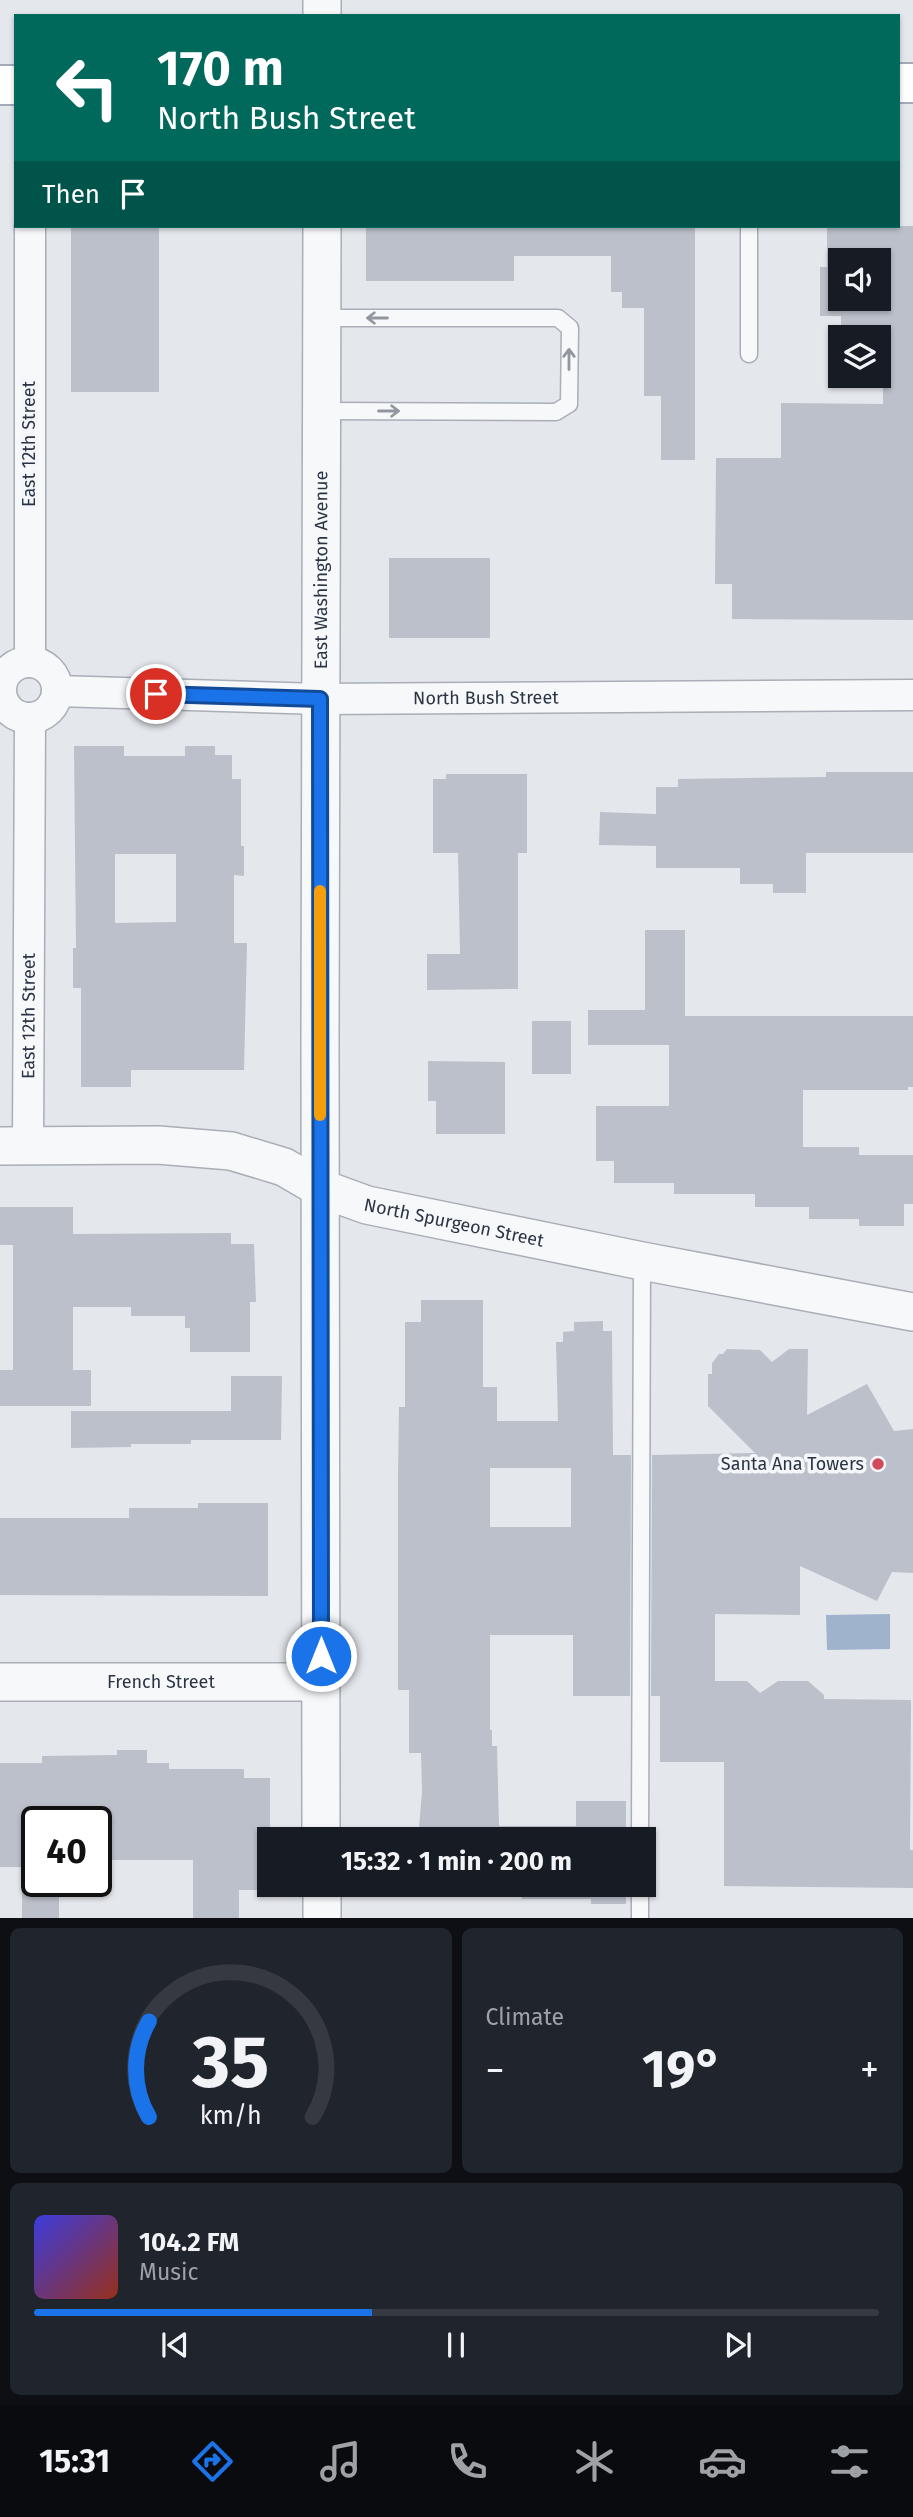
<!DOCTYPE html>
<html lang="en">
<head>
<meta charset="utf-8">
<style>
	:root { --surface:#171b24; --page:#20242c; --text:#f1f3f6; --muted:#9ea1a6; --line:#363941; --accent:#1a73e8 }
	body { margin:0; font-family:"Fira Sans",sans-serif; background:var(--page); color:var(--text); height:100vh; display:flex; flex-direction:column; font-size:26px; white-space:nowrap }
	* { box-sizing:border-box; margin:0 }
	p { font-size:23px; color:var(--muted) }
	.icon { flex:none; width:38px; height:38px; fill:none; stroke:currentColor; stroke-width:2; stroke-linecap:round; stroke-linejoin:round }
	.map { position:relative; height:1918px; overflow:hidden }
	.sheet { display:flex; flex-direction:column; gap:10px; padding:10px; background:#0d0f14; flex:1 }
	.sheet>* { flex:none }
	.guide { position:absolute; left:14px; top:14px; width:886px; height:214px; border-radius:0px; box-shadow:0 2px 5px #0004; background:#00695c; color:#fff; overflow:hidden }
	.buttons { position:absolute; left:828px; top:248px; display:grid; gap:14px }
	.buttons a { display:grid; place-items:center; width:63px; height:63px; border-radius:0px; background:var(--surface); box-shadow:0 2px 5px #0004; font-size:35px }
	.speed { position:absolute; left:21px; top:1806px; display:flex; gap:14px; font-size:35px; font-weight:700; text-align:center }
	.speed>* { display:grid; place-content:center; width:91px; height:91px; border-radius:50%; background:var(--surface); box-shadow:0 2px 5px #0004; line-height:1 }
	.speed .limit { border:4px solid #111; border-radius:10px; background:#fff; color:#111 }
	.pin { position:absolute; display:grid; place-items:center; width:60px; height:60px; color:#fff; margin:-30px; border:4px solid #fff; border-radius:50%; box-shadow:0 2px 7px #0007 }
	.me { position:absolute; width:77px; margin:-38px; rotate:0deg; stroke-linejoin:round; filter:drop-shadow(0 0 5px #0008) }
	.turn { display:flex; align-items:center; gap:24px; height:147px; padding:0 28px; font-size:32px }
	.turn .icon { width:91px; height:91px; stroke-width:2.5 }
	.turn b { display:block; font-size:49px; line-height:60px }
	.then { display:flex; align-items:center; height:66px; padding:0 28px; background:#0003; gap:14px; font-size:26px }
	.big { font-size:52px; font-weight:700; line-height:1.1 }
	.sheet .widget { flex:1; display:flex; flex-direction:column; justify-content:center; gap:10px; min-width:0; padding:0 24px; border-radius:10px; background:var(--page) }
	.sheet .dial { align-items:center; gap:0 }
	.dial svg { height:182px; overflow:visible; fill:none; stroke:var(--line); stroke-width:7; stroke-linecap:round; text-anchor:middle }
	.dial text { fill:var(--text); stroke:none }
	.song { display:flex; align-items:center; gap:21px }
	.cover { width:84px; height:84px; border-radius:10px; background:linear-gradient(135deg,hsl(240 70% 55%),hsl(10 70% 35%)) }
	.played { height:7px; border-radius:4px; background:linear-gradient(90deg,var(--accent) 40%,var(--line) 40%) }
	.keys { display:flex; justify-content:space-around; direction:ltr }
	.heat { display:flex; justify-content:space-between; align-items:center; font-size:38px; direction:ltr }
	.sheet .tiles { flex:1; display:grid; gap:10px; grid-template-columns:1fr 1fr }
	.widget:last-child { grid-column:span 2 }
	.trip { position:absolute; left:257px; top:1827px; width:399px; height:70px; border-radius:0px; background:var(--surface); box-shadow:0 2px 5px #0004; font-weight:700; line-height:70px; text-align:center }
	.menu { display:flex; height:112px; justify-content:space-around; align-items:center; background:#090b0e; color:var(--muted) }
	.menu .icon { width:49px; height:49px }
	.menu .selected { color:var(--accent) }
	.menu b { font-size:32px; color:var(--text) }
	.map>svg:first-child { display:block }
	.water { fill:#9fb4cc }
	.building { fill:#bbc0ca; fill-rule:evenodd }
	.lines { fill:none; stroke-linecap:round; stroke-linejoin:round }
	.service-casing { stroke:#a9aeb7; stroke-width:19 }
	.minor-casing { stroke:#a9aeb7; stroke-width:33 }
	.tertiary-casing { stroke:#a9aeb7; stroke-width:40 }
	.primary-casing { stroke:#a3abb8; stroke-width:42 }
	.service { stroke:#f7f8fa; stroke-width:16 }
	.minor { stroke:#f7f8fa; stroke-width:30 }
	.tertiary { stroke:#f7f8fa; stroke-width:37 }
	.primary { stroke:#fff; stroke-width:38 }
	.oneway { stroke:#9196a0 }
	.route-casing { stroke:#114b97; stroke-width:18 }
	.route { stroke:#1a73e8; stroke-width:12 }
	.slow { stroke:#f59e0b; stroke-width:12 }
	.poi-dot { fill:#d1495b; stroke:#f4f6f9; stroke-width:2.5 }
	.labels { text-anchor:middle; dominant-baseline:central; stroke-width:7; stroke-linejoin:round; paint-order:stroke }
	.street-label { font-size:18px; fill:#2b3445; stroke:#f4f6f9 }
	.poi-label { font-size:18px; fill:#2b3445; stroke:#f4f6f9; text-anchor:end }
</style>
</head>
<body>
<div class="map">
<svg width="913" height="1919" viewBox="0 0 913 1919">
	<rect width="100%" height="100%" fill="#e4e7ec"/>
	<path class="water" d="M 890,1614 L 890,1649 L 827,1650 L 826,1615 Z"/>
	<g class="building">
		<rect x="71" y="226" width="88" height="166"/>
		<path d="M 366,226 L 695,226 L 695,460 L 661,460 L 661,396 L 644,396 L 644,308 L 622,308 L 622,292 L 611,292 L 611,256 L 514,256 L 514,281 L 366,281 Z"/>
		<path d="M 827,226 L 913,226 L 913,620 L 732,619 L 732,584 L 715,584 L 716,458 L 781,458 L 781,403 L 883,404 L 883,333 L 841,333 L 841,316 L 820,316 L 820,267 L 827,267 ZM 840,261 L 878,261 L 878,299 L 840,299 Z"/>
		<rect x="389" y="558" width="101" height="80"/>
		<path d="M 74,746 L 124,746 L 124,756 L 185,756 L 185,746 L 215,746 L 215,755 L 232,755 L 232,779 L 241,779 L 241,846 L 244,846 L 244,876 L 234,875 L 234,943 L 247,943 L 244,1070 L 131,1070 L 131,1087 L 81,1087 L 81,988 L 73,988 L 73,948 L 76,948 ZM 115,854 L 176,854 L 176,922 L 115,923 Z"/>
		<path d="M 826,772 L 913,772 L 913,853 L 806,853 L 806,893 L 773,893 L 773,884 L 740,884 L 740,868 L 656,868 L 656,846 L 599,845 L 600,812 L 656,814 L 656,787 L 678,787 L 678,779 L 826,777 Z"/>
		<path d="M 446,774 L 527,774 L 527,853 L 518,853 L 518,989 L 427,990 L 427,954 L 460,954 L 458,853 L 433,853 L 433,779 L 446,779 Z"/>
		<path d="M 645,930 L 685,930 L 685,1016 L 913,1016 L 913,1087 L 908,1087 L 908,1090 L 803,1090 L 803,1147 L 859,1147 L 859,1155 L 913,1155 L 913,1204 L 904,1204 L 904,1226 L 859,1226 L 859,1219 L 809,1219 L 809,1207 L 755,1207 L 755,1194 L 674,1194 L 674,1183 L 614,1183 L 614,1161 L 596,1161 L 596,1106 L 669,1106 L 669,1045 L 588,1045 L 588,1010 L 645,1010 Z"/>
		<rect x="532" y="1021" width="39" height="53"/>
		<path d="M 428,1061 L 505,1062 L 505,1134 L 436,1134 L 436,1101 L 428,1101 Z"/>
		<path d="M 0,1207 L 73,1207 L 73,1234 L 231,1233 L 231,1244 L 254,1244 L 256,1302 L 250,1302 L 250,1352 L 190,1352 L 190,1328 L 185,1328 L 185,1316 L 131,1316 L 131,1307 L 73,1307 L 73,1370 L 91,1370 L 91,1406 L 0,1406 L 0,1370 L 13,1370 L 13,1245 L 0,1245 Z"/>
		<path d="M 421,1300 L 483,1300 L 483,1387 L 497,1387 L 497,1421 L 558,1421 L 556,1342 L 563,1342 L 563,1332 L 574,1331 L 574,1322 L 603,1321 L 603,1331 L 612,1331 L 613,1455 L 631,1455 L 630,1696 L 573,1696 L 573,1635 L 490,1635 L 490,1730 L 492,1730 L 492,1746 L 497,1746 L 499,1826 L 576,1826 L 576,1801 L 626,1801 L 626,1839 L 418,1839 L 422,1792 L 421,1753 L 409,1753 L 409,1690 L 398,1690 L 398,1476 L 399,1407 L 405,1407 L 405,1322 L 421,1322 ZM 490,1468 L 571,1468 L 571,1527 L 490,1527 Z"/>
		<path d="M 727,1349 L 760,1350 L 772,1362 L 789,1349 L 808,1349 L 807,1415 L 867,1384 L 894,1431 L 913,1429 L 913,1573 L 892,1572 L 877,1601 L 800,1566 L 800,1615 L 715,1614 L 715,1681 L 747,1681 L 760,1693 L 778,1681 L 808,1681 L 824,1695 L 824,1699 L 911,1700 L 910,1850 L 913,1850 L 913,1888 L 724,1886 L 724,1762 L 660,1762 L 660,1696 L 651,1696 L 652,1455 L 755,1453 L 708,1406 L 708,1374 L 712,1374 L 712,1363 L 719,1354 L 723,1354 Z"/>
		<path d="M 231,1376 L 282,1376 L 281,1440 L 191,1440 L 191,1444 L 131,1444 L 131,1447 L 71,1448 L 71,1411 L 231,1411 Z"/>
		<path d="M 198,1503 L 268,1503 L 268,1596 L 0,1595 L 0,1518 L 129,1518 L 129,1508 L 198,1508 Z"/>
		<path d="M 117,1750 L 147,1750 L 147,1763 L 169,1763 L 169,1769 L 244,1769 L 244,1778 L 270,1778 L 270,1890 L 239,1890 L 239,1919 L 193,1919 L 193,1860 L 96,1860 L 96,1822 L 37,1822 L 37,1867 L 0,1867 L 0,1763 L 42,1763 L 42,1756 L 117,1755 Z"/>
		<rect x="22" y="1881" width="37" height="38"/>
		<path d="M 427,1885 L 626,1885 L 626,1904 L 591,1904 L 591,1899 L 522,1899 L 522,1887 L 427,1887 Z"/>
	</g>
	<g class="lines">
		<defs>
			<g id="service">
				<path d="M 749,226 L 749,354"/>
				<path d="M 321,411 L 556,412 L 569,404 L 570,328 L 558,318 L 322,318"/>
				<path d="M 640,1839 L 642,1261"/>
				<path d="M 640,1919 L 640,1885"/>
			</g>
			<g id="minor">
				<path d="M 30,226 L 30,662"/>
				<circle cx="29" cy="690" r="28"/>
				<path id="s1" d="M 57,691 L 320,699 L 913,695"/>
				<path id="s2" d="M 28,1146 L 30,718"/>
			</g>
			<g id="tertiary">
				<path d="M 322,16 L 322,0"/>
				<path id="s3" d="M 0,1146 L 158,1145 L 231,1151 L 284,1167 L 320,1188 L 367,1205 L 642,1261 L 913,1312"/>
				<path id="s4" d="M 0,1682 L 321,1682"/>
				<path id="s5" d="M 321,1839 L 320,1039 L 322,226"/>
				<path d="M 322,1885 L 322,1919"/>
			</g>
			<g id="primary">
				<path d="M 898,83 L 913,83"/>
				<path d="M 0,85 L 16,85"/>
			</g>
		</defs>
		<use href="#service" class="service-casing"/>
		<use href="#minor" class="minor-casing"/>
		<use href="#tertiary" class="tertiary-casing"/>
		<use href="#primary" class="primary-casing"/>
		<use href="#service" class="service"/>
		<use href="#minor" class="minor"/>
		<use href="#tertiary" class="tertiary"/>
		<use href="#primary" class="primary"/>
	</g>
	<defs><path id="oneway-shaft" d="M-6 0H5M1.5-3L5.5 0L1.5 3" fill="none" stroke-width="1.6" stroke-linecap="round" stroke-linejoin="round" transform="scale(1.75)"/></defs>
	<g class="oneway">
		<use href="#oneway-shaft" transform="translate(377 318) rotate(180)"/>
		<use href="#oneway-shaft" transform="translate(569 359) rotate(-90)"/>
		<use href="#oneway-shaft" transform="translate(389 411)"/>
	</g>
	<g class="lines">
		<defs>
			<path id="route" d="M 156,694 L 320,699 L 321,1656"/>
		</defs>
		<use href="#route" class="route-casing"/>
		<use href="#route" class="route"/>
		<path class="slow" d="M 320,1115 L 320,891"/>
	</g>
	<circle class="poi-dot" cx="878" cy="1464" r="7"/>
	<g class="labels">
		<g class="street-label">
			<text transform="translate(29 444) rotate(-90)">East 12th Street</text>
			<text stroke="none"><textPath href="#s5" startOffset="1269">East Washington Avenue</textPath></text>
			<text stroke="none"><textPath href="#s1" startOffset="429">North Bush Street</textPath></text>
			<text stroke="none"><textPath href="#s2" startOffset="130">East 12th Street</textPath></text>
			<text stroke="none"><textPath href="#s3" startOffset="467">North Spurgeon Street</textPath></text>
			<text stroke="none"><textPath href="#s4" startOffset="161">French Street</textPath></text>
		</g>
		<g class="poi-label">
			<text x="864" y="1464">Santa Ana Towers</text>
		</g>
	</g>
</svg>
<div class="buttons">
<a><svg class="icon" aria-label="sound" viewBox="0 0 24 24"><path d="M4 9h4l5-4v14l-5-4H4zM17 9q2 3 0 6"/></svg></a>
<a><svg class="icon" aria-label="layers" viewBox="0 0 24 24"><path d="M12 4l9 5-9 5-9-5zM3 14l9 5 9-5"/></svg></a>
</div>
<div class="speed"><div class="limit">40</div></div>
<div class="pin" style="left:156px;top:694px;background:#d93025"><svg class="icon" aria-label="arrive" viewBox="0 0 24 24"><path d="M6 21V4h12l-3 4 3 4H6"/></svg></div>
<svg class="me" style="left:321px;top:1656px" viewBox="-20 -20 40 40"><circle r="17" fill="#1a73e8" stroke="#fff" stroke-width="3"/><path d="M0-11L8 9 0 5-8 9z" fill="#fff"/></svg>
<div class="trip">15:32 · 1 min · 200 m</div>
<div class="guide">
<div class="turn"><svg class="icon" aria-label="left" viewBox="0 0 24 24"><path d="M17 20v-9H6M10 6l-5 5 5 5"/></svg><div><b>170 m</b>North Bush Street</div></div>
<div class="then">Then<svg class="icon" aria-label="arrive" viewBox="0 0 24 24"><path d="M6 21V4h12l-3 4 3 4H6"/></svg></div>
</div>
</div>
<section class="sheet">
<div class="tiles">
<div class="widget dial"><svg viewBox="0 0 100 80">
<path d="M14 69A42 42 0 1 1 86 69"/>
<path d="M14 69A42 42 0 0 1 14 27" stroke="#1a73e8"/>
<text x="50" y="56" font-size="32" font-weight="700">35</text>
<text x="50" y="72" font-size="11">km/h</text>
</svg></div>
<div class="widget"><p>Climate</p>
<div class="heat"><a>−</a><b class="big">19°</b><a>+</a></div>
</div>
<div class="widget">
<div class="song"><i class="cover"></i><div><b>104.2 FM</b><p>Music</p></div></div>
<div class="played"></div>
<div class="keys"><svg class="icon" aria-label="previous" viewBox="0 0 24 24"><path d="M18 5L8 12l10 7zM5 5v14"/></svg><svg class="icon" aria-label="pause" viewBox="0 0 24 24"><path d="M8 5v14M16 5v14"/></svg><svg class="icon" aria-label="next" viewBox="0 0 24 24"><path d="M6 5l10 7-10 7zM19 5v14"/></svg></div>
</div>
</div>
</section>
<nav class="menu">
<b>15:31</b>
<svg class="icon selected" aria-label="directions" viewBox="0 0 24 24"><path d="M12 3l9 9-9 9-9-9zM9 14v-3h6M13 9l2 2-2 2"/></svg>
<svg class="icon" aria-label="music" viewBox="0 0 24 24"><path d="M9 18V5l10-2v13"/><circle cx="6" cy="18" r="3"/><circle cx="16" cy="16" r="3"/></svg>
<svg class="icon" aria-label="phone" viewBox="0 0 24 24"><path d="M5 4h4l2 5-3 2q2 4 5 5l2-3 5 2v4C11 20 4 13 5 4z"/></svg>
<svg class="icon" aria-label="climate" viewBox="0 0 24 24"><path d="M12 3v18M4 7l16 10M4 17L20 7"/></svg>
<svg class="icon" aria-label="car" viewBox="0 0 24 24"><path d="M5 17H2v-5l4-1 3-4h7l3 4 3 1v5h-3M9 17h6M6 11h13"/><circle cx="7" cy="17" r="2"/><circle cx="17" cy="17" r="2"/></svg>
<svg class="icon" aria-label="filters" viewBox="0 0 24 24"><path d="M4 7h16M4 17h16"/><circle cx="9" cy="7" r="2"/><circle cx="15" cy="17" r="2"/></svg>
</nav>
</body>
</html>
